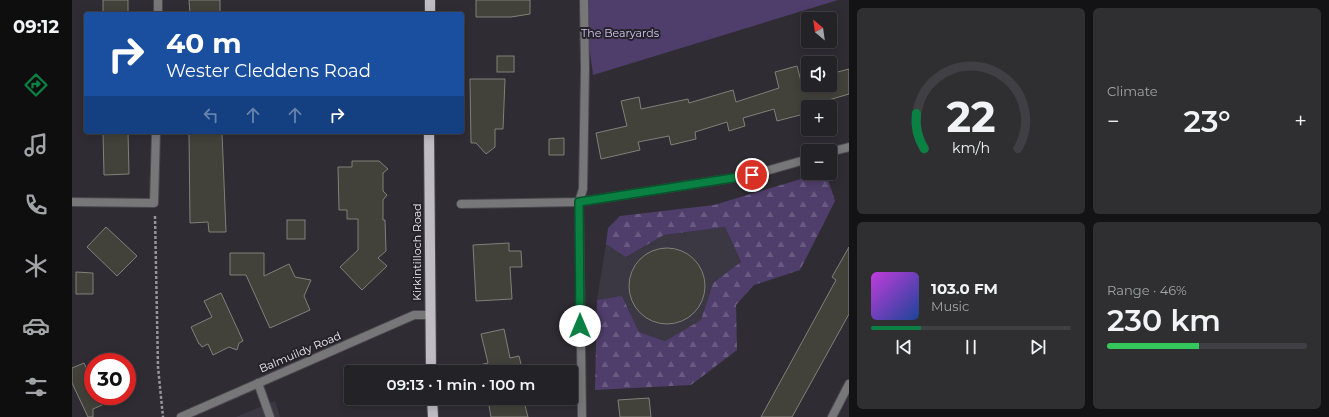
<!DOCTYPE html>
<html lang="en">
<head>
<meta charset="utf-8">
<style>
	:root { --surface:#232226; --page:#2f2f32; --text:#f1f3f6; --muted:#a3a4a7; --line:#403f43; --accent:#0b8043 }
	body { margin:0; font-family:Montserrat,sans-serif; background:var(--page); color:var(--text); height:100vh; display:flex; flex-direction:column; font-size:15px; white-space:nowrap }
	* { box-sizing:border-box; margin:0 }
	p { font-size:13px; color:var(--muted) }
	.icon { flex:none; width:22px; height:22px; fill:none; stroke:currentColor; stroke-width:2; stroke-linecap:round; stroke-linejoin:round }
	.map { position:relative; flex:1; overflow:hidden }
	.panel { display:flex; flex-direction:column; gap:8px; padding:8px; background:#131315; width:480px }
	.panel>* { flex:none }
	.guide { position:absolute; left:12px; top:12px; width:380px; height:122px; border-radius:4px; box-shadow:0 2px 10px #0003,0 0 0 1px var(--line); background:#1a4fa0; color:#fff; overflow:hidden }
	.needle { width:26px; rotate:331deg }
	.tools { position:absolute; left:729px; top:12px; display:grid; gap:8px }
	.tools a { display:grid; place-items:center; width:36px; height:36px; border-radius:4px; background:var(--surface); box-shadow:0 2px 10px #0003,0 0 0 1px var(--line); font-size:20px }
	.speed { position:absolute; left:12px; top:353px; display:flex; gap:8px; font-size:20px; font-weight:700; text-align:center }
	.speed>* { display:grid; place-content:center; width:52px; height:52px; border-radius:50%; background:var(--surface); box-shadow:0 2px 10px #0003,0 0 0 1px var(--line); line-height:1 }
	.speed .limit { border:6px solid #d22; background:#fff; color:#111 }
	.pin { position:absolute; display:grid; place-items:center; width:34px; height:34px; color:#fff; margin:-17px; border:2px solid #fff; border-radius:50%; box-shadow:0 1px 4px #0007 }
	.me { position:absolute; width:44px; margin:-22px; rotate:0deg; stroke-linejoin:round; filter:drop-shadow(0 0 3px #0008) }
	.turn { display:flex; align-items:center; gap:14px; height:84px; padding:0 16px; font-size:18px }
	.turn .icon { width:52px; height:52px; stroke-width:2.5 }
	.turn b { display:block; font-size:28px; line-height:34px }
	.lanes { display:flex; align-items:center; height:38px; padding:0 16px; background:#0003; justify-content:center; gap:20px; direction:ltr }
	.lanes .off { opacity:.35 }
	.big { font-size:30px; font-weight:600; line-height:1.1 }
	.panel .card { flex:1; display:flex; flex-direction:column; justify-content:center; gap:6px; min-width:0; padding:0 14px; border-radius:6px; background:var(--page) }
	.panel .dial { align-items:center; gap:0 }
	.dial svg { height:104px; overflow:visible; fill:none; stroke:var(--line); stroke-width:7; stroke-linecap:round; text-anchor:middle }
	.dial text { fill:var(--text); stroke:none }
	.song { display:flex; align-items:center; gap:12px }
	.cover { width:48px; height:48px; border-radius:6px; background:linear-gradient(135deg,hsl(290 70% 55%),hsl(220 70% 35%)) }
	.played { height:4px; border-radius:2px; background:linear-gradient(90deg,var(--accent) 25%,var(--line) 25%) }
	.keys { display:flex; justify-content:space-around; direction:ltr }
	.heat { display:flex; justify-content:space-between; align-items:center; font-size:22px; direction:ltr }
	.charge { height:6px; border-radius:3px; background:linear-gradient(90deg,#34c759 46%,var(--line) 0) }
	.panel .tiles { flex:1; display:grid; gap:8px; grid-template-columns:repeat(2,1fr) }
	.trip { position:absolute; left:272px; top:365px; width:234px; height:40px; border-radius:4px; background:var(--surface); box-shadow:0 2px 10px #0003,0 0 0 1px var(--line); font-weight:600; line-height:40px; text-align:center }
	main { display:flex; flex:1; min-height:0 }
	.tabs { display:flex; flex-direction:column; width:72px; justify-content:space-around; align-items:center; background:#0e0e0f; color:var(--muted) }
	.tabs .icon { width:28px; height:28px }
	.tabs .current { color:var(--accent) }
	.tabs b { font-size:18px; color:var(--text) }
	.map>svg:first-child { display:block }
	.built { fill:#3b3843 }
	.forest { fill:url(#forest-firs) }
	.park { fill:#4f3e6b }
	.building { fill:#42423b; stroke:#818079 }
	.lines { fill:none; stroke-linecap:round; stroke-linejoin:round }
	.service-casing { stroke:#4a484e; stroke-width:10 }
	.minor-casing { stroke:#4a484e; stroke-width:10 }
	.tertiary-casing { stroke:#4a484e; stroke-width:10 }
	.primary-casing { stroke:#4a484e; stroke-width:12 }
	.path { stroke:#97959a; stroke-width:2.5; stroke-dasharray:3 2; stroke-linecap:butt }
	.service { stroke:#777679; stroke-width:8 }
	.minor { stroke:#777679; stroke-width:8 }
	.tertiary { stroke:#777679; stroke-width:8 }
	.primary { stroke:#bfbdc3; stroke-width:10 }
	.route-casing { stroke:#07532c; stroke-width:10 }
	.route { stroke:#0b8043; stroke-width:7 }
	.labels { text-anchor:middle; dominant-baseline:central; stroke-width:4; stroke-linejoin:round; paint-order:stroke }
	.park-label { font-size:11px; fill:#d4c5f4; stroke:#252329 }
	.street-label { font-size:11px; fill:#f0eef2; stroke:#252329 }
</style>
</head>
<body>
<main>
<nav class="tabs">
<b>09:12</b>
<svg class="icon current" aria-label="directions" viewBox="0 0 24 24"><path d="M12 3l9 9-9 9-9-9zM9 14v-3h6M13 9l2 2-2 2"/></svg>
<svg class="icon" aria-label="music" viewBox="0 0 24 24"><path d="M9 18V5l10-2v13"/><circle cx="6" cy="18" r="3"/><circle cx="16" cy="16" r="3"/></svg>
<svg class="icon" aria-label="phone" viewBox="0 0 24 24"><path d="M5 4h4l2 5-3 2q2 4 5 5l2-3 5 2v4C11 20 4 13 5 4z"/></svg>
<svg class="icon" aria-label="climate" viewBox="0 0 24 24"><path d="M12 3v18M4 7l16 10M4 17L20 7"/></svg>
<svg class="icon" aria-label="car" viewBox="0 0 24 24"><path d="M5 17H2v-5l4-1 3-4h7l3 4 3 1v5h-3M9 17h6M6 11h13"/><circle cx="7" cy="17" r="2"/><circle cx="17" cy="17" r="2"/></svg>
<svg class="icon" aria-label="filters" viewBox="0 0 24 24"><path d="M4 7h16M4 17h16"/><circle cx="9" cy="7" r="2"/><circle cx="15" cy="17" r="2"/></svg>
</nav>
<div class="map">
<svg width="777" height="417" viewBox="0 0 777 417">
	<defs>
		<pattern id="forest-firs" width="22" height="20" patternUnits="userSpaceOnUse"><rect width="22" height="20" fill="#4f3e6b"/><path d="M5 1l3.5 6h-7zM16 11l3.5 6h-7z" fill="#695a81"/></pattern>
	</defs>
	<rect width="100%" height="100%" fill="#2f2d33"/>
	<g class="built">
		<path d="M 653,227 L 669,263 L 641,283 L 629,320 L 593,341 L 567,332 L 550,296 L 525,300 L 534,244 L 555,257 L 592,235 Z"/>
		<path d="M 203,401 L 208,417 L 164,417 Z"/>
	</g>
	<path class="forest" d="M 749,173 L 754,173 L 763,201 L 728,270 L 682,285 L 664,305 L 665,350 L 619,385 L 523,390 L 525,300 L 550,296 L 567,332 L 593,341 L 629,320 L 641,283 L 669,262 L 653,227 L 592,235 L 554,257 L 534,244 L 536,228 L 548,216 L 642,205 Z"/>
	<path class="park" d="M 511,0 L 766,0 L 521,75 Z"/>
	<g class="building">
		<rect x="31" y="0" width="25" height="14"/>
		<path d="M 117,0 L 148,0 L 148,14 L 118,14 Z"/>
		<path d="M 404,0 L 458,0 L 458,14 L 439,17 L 404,17 Z"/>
		<rect x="425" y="56" width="17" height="16"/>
		<path d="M 725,66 L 730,85 L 758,85 L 758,74 L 777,69 L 777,94 L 736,106 L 736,113 L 705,121 L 702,109 L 671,118 L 673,126 L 657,131 L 655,122 L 623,132 L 624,139 L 599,145 L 597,136 L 566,142 L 568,150 L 529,159 L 524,133 L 555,126 L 549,101 L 567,97 L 569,109 L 616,99 L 617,103 L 661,90 L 664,102 L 707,88 L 703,72 Z"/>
		<path d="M 398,79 L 433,79 L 431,129 L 423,129 L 423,147 L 414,154 L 404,143 L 399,143 Z"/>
		<path d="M 31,132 L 56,132 L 57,174 L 32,175 Z"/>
		<path d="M 150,133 L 154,232 L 137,232 L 136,222 L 118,223 L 117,134 Z"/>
		<path d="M 492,138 L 492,155 L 477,155 L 477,139 Z"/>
		<path d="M 280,161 L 307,161 L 316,169 L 311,173 L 311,191 L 315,195 L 311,200 L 311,220 L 313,220 L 314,251 L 306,258 L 315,266 L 290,290 L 268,267 L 286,250 L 286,219 L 275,219 L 275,210 L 267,210 L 266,167 L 280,167 Z"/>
		<rect x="215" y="220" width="18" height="19"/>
		<path d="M 34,227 L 65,256 L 45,276 L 15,247 Z"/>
		<path d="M 437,243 L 437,251 L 449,251 L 450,267 L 438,267 L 440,299 L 404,301 L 401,245 Z"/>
		<path d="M 777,247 L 777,314 L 720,417 L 689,417 L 764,280 L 760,277 Z"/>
		<circle cx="595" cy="286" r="38"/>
		<path d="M 158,253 L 192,253 L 192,276 L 217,264 L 223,277 L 239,280 L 232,296 L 238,310 L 198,328 L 174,275 L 158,275 Z"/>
		<path d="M 4,272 L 21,273 L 21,294 L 4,294 Z"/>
		<path d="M 149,293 L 171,341 L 167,343 L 165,350 L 157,347 L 141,355 L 136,344 L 130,347 L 128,344 L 127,344 L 119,327 L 140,317 L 132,301 Z"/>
		<path d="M 432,329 L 438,358 L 447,356 L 451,372 L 404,372 L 403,366 L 416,363 L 409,334 Z"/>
		<path d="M 12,363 L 21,382 L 21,396 L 50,396 L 21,409 L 21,417 L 16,417 L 0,383 L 0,368 Z"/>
		<path d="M 426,398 L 451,398 L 456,417 L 419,417 L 416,400 Z"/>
		<path d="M 577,398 L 579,417 L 548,417 L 546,400 Z"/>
	</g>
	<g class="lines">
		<defs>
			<g id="service">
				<path d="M 507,202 L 511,189 L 513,69 L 512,0"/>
				<path d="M 186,383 L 198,417"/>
			</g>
			<g id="minor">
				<path d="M 86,14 L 86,0"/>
				<path d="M 758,152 L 777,147"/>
				<path d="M 0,202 L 82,203 L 84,132"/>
				<path d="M 507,202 L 510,417"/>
				<path d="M 389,204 L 507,202 L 680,175 L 736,159"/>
				<path d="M 760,417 L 777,384"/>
			</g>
			<path id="tertiary" d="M 109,417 L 342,315 L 357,315"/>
			<g id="primary">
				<path d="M 358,14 L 358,0"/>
				<path d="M 357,132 L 359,372"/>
				<path d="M 360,398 L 361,417"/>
			</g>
		</defs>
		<use href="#service" class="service-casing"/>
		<use href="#minor" class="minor-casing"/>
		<use href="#tertiary" class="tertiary-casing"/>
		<use href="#primary" class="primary-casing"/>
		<path class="path" d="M 83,216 L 86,367 L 91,417"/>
		<use href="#service" class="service"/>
		<use href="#minor" class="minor"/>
		<use href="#tertiary" class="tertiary"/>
		<use href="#primary" class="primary"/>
	</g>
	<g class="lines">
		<defs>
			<path id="route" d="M 508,326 L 507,202 L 680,175"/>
		</defs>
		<use href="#route" class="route-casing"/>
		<use href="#route" class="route"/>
	</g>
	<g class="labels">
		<g class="park-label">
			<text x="548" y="33">The Bearyards</text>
		</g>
		<g class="street-label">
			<text transform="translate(345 252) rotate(-90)">Kirkintilloch Road</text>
			<text transform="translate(228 352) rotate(-23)">Balmuildy Road</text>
		</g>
	</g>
</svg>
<div class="tools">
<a><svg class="needle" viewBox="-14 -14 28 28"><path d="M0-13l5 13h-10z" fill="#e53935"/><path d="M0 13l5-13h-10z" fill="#a3a4a7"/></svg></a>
<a><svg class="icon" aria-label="sound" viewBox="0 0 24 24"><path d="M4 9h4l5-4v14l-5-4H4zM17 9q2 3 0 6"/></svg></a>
<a>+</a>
<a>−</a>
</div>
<div class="speed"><div class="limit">30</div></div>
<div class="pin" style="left:680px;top:175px;background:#d93025"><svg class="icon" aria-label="arrive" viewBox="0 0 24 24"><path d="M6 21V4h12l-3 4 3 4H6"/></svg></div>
<svg class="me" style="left:508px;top:326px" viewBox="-20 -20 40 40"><circle r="19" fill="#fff"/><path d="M0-13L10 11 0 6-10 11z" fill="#0b8043"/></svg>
<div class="trip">09:13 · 1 min · 100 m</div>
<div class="guide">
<div class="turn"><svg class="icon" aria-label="right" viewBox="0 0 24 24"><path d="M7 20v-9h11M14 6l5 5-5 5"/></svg><div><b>40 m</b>Wester Cleddens Road</div></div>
<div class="lanes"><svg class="icon off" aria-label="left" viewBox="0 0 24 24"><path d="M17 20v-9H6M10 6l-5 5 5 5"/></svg><svg class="icon off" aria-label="ahead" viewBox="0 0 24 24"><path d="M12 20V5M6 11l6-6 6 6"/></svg><svg class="icon off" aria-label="ahead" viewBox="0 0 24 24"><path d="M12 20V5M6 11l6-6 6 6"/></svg><svg class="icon" aria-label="right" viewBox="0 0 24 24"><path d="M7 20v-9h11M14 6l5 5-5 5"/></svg></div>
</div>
</div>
<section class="panel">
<div class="tiles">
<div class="card dial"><svg viewBox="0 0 100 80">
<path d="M14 69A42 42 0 1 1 86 69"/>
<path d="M14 69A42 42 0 0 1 8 42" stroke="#0b8043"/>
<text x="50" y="56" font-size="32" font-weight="700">22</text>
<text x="50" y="72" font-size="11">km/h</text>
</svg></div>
<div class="card"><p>Climate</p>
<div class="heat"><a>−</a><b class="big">23°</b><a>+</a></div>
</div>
<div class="card">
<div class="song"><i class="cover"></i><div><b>103.0 FM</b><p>Music</p></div></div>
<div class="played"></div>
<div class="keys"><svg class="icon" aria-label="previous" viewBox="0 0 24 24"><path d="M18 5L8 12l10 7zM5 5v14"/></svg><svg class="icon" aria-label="pause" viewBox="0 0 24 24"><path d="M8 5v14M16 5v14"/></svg><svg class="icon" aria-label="next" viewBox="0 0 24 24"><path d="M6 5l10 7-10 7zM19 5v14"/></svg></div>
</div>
<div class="card"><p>Range · 46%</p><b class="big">230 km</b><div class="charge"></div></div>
</div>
</section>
</main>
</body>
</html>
